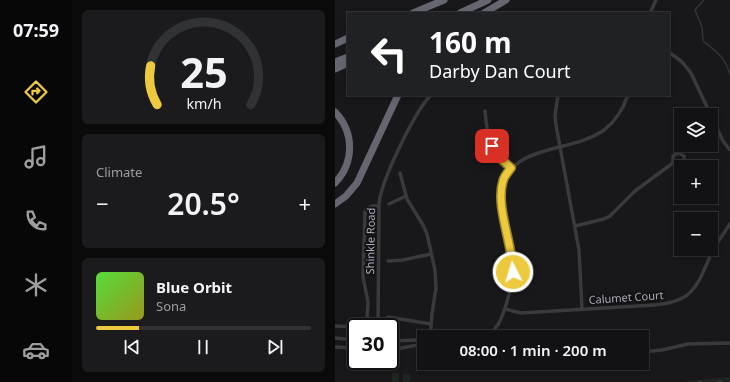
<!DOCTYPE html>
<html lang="en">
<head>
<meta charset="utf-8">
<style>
	:root { --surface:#121214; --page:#1b1b1d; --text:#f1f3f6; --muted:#9c9ea0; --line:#313234; --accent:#ecc93d }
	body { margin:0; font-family:"Noto Sans",sans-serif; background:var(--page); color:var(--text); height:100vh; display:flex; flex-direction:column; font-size:15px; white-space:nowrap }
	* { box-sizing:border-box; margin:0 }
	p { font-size:13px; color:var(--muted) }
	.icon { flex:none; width:22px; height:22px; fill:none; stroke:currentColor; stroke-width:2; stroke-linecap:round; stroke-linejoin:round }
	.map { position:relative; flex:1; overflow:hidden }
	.drawer { display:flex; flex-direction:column; gap:10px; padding:10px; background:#0a0a0b; width:263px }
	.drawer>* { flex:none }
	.banner { position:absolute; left:12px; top:12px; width:323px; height:84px; border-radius:0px; box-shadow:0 2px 6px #0003,0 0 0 1px var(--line); background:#202124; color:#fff; overflow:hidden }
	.controls { position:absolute; left:339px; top:108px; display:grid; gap:8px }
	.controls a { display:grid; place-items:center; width:44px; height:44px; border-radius:0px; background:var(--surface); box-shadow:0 2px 6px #0003,0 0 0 1px var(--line); font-size:20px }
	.speed { position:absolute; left:12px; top:318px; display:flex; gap:8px; font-size:20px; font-weight:700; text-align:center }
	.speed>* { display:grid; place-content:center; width:52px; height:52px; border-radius:50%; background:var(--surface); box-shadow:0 2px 6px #0003,0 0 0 1px var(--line); line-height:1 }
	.speed .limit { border:2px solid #111; border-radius:6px; background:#fff; color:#111 }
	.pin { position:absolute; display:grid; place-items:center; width:34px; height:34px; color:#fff; margin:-17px; border-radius:8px; box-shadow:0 2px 6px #0006 }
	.me { position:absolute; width:44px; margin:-22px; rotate:355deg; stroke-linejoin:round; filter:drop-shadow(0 0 3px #0008) }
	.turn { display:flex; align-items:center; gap:14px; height:84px; padding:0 16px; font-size:18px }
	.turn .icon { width:52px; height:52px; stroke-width:2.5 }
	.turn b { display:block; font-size:28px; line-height:34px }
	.big { font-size:30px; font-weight:600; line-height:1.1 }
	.drawer .card { flex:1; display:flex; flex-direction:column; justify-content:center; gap:6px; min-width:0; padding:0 14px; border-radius:6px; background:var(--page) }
	.drawer .dial { align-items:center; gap:0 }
	.dial svg { height:104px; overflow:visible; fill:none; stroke:var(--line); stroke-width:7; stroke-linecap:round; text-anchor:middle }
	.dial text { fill:var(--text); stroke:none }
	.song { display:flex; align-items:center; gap:12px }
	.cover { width:48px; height:48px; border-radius:6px; background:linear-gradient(135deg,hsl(110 70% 55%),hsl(60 70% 35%)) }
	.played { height:4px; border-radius:2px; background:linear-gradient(90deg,var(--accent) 20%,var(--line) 20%) }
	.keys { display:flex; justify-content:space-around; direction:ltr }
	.heat { display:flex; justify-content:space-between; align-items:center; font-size:22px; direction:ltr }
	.trip { position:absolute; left:82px; top:330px; width:232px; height:40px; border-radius:0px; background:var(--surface); box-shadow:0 2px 6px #0003,0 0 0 1px var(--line); font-weight:600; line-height:40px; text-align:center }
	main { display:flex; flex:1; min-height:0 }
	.menu { display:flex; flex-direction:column; width:72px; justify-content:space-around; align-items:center; background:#070708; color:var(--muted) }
	.menu .icon { width:28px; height:28px }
	.menu .on { color:var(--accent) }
	.menu b { font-size:18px; color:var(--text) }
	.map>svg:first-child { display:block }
	.grass { fill:#1e2420 }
	.forest { fill:url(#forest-crowns) }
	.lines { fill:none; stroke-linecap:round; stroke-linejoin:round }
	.stream { stroke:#2e343d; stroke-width:1.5 }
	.street { stroke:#39393e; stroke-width:3.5 }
	.highway { stroke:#65666f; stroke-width:7 }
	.route-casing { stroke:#998328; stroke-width:10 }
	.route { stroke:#ecc93d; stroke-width:7 }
	.labels { text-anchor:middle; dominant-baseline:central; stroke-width:4; stroke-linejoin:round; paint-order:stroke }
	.street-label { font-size:11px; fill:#aaadb9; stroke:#131215 }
</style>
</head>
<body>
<main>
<nav class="menu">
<b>07:59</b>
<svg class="icon on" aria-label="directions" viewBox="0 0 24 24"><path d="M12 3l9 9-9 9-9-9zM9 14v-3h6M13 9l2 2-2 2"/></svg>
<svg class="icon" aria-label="music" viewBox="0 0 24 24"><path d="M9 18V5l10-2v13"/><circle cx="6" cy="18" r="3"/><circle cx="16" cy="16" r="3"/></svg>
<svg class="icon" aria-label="phone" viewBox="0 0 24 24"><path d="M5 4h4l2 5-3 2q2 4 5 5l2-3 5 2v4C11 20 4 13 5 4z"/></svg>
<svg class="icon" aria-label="climate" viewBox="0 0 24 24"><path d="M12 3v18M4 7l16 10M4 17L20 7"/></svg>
<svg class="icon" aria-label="car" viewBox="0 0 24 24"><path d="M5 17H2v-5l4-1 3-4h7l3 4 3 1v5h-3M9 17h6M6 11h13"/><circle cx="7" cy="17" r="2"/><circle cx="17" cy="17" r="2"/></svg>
</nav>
<section class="drawer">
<div class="card dial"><svg viewBox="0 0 100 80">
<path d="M14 69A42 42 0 1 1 86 69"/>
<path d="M14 69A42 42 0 0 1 9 39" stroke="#ecc93d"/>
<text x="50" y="56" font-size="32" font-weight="700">25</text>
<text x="50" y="72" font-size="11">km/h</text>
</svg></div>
<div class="card"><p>Climate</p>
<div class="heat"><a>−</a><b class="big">20.5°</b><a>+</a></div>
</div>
<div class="card">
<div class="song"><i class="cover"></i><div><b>Blue Orbit</b><p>Sona</p></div></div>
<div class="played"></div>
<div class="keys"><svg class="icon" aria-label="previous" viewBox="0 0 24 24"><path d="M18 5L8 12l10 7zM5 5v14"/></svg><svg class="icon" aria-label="pause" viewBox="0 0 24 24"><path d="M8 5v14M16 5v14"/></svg><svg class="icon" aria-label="next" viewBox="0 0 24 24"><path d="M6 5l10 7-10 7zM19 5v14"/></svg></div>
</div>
</section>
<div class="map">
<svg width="395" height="382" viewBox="0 0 395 382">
	<defs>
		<pattern id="forest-crowns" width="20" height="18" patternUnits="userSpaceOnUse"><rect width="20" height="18" fill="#1e2420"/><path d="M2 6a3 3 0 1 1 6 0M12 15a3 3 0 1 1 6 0" fill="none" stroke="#3c413e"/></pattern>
	</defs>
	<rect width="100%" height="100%" fill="#18181a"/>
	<g class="grass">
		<rect x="57" y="373" width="7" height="9"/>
		<rect x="68" y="374" width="7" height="8"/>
	</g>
	<path class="forest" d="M 395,377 L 395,382 L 345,382 Z"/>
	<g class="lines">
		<path class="stream" d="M 369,0 L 360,10 L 367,27 L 368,41 C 381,51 391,58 395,75"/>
		<g class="street">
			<path d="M 315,13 L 321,0"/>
			<path d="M 334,52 L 347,62 L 356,73 L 388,141 L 395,150"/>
			<path d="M 223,95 L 220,116 L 221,125 L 244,250 L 247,309"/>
			<path d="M 150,111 C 152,138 156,149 176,168"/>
			<path d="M 65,173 L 72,199 L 88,225 L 92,234 L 100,270 L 101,288 L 97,314 L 95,337"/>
			<path d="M 54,204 L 71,196"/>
			<path d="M 240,226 L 269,219 L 275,216 L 300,191 L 338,163 C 344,164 350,164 349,156 L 344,153 L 341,154 L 338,156 L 338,163"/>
			<path d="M 53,261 L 68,260 L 96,254"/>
			<path d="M 170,309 L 186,313 L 319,305 C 361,302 362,284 378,250 C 383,241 389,233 395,224"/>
			<path d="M 53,317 L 96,324"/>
			<path d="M 0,326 L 21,327"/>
			<path d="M 24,327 L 28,326 L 32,319 L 33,302 L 28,277 L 30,212 L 31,209 L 37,206 L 44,206"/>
			<path d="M 43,327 L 44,206 C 44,184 80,111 96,95"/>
			<path d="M 152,337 C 162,329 166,320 170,308 C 184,269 174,240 166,201 C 165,142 234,155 269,130 C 281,121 288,109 293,95"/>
			<path d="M 0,338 L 21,340"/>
			<path d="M 55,341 L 82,340 L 89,342"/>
			<path d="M 0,347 L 21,348"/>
			<path d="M 55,350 L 89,344"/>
			<path d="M 307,352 L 327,350 L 353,344 L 395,343"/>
		</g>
		<g class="highway">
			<path d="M 78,13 L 109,0"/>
			<path d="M 125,13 L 153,0"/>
			<path d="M 149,13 L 171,0"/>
			<path d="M 0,44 L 13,38"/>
			<path d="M 0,62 L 13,57"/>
			<path d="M 0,69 L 13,63"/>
			<path d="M 0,112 C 20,133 19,163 0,183"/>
			<path d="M 0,204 L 11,196 L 22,183 L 63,95"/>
		</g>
	</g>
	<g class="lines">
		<defs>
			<path id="route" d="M 157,146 L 165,158 L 176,168 C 173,172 169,176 168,181 C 160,206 178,245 178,272"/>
		</defs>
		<use href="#route" class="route-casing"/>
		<use href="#route" class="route"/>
	</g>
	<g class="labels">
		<g class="street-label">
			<text transform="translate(35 241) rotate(-89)">Shinkle Road</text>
			<text transform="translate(291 297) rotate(-4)">Calumet Court</text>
		</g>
	</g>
</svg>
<div class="controls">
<a><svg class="icon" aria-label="layers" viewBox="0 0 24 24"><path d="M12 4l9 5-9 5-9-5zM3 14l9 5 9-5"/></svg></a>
<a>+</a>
<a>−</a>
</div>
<div class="speed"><div class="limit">30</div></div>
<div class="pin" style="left:157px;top:146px;background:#d93025"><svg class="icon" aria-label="arrive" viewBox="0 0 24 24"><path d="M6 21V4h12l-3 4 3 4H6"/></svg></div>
<svg class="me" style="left:178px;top:272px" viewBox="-20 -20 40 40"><circle r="17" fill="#ecc93d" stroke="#fff" stroke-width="3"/><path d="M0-11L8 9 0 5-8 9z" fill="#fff"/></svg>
<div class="trip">08:00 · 1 min · 200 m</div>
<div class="banner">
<div class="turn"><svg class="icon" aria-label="left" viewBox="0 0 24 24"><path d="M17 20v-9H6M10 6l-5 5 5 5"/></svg><div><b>160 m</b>Darby Dan Court</div></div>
</div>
</div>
</main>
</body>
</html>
